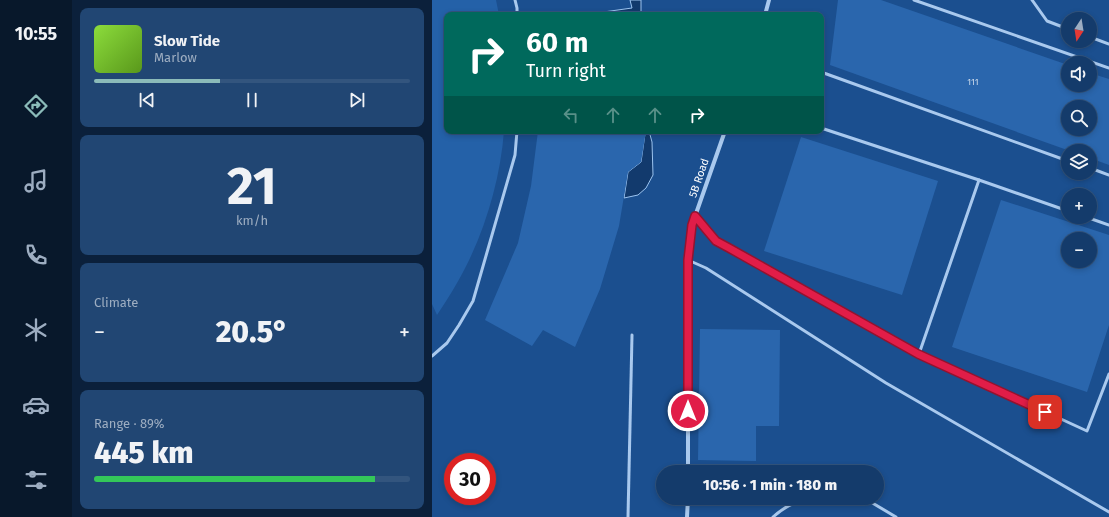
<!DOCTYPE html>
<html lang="en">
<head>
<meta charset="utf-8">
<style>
	:root { --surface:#143b6b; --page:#214673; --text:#f1f3f6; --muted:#9dadc1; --line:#33557e; --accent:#8bbbb9 }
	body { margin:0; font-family:"Fira Sans",sans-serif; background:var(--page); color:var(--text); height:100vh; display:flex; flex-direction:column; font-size:15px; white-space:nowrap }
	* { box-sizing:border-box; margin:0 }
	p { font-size:13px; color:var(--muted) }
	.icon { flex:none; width:22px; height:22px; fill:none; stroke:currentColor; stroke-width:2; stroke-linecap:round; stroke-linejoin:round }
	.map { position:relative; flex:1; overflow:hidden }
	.side { display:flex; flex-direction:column; gap:8px; padding:8px; background:#0b203b; width:360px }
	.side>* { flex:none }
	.hud { position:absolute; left:12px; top:12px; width:380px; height:122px; border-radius:8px; box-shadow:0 2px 6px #0003,0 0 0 1px var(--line); background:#00695c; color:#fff; overflow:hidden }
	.needle { width:26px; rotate:192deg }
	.tools { position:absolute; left:629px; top:12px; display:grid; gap:8px }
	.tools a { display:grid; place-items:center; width:36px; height:36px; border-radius:50%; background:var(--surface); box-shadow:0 2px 6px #0003,0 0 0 1px var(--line); font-size:20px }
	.speed { position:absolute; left:12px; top:453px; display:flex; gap:8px; font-size:20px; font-weight:700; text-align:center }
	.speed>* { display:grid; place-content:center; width:52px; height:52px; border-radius:50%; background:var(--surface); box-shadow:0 2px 6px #0003,0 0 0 1px var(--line); line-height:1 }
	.speed .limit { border:6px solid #d22; background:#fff; color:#111 }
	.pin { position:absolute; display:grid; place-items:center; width:34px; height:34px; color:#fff; margin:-17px; border-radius:8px; box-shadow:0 2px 6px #0006 }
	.me { position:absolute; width:44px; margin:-22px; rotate:0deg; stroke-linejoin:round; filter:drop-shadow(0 0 3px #0008) }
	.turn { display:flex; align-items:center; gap:14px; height:84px; padding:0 16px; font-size:18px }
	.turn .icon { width:52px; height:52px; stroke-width:2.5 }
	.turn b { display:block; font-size:28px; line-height:34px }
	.lanes { display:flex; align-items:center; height:38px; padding:0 16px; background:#0003; justify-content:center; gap:20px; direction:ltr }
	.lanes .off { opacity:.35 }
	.big { font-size:30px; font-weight:800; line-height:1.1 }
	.side .tile { flex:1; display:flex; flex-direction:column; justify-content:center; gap:6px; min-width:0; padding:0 14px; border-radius:8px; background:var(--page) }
	.side .dial { align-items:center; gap:0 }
	.dial b { font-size:52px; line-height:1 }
	.song { display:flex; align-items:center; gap:12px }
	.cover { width:48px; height:48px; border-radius:6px; background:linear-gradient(135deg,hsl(90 70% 55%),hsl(90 70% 35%)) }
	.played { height:4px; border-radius:2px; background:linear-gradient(90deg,var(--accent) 40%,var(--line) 40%) }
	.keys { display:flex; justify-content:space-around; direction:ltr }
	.heat { display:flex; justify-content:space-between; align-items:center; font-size:22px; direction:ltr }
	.charge { height:6px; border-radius:3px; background:linear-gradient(90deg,#34c759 89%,var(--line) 0) }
	.trip { position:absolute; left:224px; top:465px; width:228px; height:40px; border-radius:20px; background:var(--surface); box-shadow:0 2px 6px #0003,0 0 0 1px var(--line); font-weight:800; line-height:40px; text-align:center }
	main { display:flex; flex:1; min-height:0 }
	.tab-bar { display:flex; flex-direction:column; width:72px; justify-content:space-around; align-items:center; background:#08182b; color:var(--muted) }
	.tab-bar .icon { width:28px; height:28px }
	.tab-bar .current { color:var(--accent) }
	.tab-bar b { font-size:18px; color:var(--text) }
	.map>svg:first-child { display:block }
	.green { fill:#2461a8 }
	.water { fill:#123a6d; stroke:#9cc4f0 }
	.building { fill:#2a66ad; fill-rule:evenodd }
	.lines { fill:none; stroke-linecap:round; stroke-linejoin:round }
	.lane { stroke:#a9c9ee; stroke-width:3 }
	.street { stroke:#a9c9ee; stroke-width:4 }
	.route-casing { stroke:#92132f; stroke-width:10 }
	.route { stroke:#e11d48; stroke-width:7 }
	.labels { text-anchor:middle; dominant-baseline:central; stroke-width:4; stroke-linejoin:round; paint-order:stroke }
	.number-label { font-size:9px; fill:#cad9ea }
	.street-label { font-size:11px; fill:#fff; stroke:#1b4f8f }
</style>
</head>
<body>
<main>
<nav class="tab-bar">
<b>10:55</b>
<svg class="icon current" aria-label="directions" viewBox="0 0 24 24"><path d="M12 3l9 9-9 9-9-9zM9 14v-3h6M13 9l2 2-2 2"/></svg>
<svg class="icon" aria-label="music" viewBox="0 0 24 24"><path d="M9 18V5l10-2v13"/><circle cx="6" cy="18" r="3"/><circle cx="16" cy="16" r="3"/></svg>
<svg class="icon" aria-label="phone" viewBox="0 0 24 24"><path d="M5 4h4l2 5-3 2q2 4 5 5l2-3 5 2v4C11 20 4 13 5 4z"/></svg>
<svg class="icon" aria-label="climate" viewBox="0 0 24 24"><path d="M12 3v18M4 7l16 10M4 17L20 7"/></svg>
<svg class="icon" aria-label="car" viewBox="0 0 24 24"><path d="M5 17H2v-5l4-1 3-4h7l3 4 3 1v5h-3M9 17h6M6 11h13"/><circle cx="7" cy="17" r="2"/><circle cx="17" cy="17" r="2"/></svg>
<svg class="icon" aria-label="filters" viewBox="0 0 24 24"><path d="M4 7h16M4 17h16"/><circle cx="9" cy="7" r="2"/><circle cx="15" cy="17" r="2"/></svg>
</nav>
<section class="side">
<div class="tile">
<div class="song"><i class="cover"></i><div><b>Slow Tide</b><p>Marlow</p></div></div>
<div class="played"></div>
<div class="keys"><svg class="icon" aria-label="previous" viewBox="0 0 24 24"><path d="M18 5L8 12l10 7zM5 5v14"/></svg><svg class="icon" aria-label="pause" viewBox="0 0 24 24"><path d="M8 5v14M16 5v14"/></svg><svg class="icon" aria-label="next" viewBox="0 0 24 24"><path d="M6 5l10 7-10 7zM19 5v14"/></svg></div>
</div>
<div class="tile dial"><b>21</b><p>km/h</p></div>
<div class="tile"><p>Climate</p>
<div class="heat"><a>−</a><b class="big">20.5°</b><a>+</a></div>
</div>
<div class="tile"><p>Range · 89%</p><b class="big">445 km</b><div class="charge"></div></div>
</section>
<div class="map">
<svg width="677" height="517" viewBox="0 0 677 517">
	<rect width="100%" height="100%" fill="#1b4f8f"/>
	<path class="green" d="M 0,0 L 64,0 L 67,15 L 15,15 L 15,131 L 72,131 C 68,183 51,238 25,283 C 19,294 12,304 5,315 L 0,304 Z"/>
	<g class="water">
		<path d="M 198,0 L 209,0 L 209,15 L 150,15 L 200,8 Z"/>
		<path d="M 210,131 L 217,131 L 220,142 L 221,175 L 214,188 L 206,195 L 192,198 L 196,172 L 209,162 L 213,134 Z"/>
	</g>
	<g class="building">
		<path d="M 406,0 L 449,0 L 636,65 L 636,85 L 658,85 L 658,73 L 677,79 L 677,165 L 658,158 L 658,151 L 638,151 L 398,65 ZM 636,107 L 658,107 L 658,129 L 636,129 Z"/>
		<path d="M 106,131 L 214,131 L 209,162 L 196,172 L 187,226 L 168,289 L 143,347 L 111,330 L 100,346 L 53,320 L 86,243 L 99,186 Z"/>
		<path d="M 369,137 L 506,181 L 470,295 L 332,251 Z"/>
		<path d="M 569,200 L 677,235 L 677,325 L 655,392 L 520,347 ZM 636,239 L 658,239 L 658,261 L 636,261 Z"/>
		<path d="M 268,329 L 348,330 L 347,426 L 324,426 L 324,461 L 266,460 Z"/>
	</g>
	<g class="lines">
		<g class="lane">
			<path d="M 83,0 L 85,8 L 85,15"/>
			<path d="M 482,0 L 677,68"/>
			<path d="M 600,0 L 615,21 L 636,29"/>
			<path d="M 658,37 L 677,44"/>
			<path d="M 389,72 L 636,161"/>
			<path d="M 389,128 L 547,180 L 636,211"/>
			<path d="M 658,168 L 677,175"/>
			<path d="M 263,216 L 283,241 L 487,354 L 655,431 L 677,374"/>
			<path d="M 654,217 L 677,225"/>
			<path d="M 256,260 L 274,268 L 454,383 L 677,512"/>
			<path d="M 487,354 L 547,180"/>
			<path d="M 0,356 L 15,343 L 27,325 L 41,301 L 83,155 L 85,131"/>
			<path d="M 432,498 L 464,517"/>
			<path d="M 196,517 L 200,335"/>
			<path d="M 341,517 C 351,508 362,502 375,498"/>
		</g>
		<g class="street">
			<path d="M 333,15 L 337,0"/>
			<path d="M 256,472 L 256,260 L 260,225 L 293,131"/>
			<path d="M 255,517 L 256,498"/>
		</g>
	</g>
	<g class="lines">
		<defs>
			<path id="route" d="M 256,411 L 256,260 L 260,225 L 263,216 L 284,241 L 297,248 L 486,354 L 613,412"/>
		</defs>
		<use href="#route" class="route-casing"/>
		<use href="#route" class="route"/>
	</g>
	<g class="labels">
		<g class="number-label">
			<text x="541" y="82">111</text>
		</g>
		<g class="street-label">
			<text transform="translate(267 178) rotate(-71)">5B Road</text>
		</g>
	</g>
</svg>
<div class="tools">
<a><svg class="needle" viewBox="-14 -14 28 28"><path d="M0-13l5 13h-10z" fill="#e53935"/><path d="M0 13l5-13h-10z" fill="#9dadc1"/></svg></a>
<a><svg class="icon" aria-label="sound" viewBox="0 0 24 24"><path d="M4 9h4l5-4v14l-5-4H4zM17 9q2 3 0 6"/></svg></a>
<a><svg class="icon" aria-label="search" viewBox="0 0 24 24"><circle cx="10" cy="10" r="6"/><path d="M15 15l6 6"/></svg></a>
<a><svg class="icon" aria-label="layers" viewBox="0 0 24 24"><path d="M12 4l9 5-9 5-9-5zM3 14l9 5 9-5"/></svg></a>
<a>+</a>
<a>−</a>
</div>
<div class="speed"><div class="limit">30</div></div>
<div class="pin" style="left:613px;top:412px;background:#d93025"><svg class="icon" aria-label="arrive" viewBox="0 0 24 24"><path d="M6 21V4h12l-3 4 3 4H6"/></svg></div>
<svg class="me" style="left:256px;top:411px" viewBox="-20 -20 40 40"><circle r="17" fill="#e11d48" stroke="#fff" stroke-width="3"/><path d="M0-11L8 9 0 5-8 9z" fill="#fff"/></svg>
<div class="trip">10:56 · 1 min · 180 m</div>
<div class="hud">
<div class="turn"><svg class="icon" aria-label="right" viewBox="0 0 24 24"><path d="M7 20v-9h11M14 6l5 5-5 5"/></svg><div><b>60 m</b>Turn right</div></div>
<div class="lanes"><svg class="icon off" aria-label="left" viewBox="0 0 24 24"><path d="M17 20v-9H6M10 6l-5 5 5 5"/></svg><svg class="icon off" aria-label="ahead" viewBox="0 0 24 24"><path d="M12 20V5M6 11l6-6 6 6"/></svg><svg class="icon off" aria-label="ahead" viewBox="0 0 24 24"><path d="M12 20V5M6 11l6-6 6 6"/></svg><svg class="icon" aria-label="right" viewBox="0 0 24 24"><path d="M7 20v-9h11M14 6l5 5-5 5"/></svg></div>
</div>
</div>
</main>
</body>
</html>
